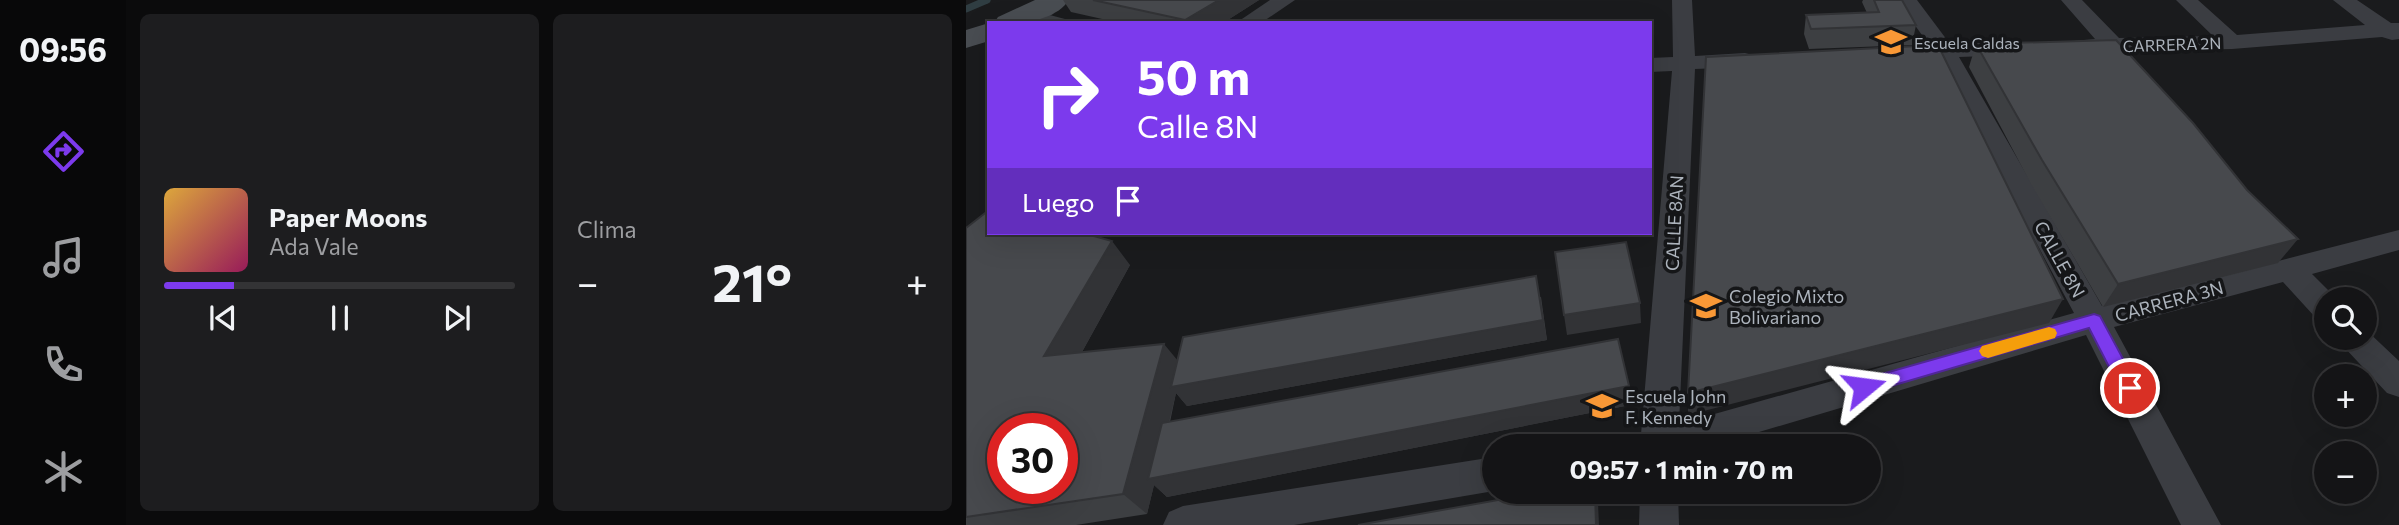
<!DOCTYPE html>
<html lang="es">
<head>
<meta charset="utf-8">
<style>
	:root { --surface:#141416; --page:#1d1d1f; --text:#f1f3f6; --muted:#9d9ea1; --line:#333335; --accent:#7c3aed }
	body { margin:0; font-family:Commissioner,sans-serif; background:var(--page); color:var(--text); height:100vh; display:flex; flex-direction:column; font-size:26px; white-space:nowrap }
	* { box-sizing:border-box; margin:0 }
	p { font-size:23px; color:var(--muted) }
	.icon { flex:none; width:38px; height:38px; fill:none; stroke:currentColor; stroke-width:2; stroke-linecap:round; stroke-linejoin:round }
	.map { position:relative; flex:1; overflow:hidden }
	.details { display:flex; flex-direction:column; gap:14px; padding:14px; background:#0b0b0c; width:840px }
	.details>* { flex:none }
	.banner { position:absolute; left:21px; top:21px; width:665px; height:214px; border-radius:0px; box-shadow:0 7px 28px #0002,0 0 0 2px var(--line); background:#7c3aed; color:#fff; overflow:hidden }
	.controls { position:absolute; left:1348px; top:287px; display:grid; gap:14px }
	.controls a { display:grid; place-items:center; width:63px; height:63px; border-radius:50%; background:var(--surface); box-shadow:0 7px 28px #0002,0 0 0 2px var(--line); font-size:35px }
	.speed { position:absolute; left:21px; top:413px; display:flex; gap:14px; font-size:35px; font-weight:700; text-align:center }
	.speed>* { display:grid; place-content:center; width:91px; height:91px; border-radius:50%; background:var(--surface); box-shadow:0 7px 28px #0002,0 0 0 2px var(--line); line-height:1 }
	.speed .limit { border:10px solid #d22; background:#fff; color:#111 }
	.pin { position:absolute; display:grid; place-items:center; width:60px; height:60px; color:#fff; margin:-30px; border:4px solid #fff; border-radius:50%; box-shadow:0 2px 7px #0007 }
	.me { position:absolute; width:77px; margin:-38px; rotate:74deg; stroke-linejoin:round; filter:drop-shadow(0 0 5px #0008) }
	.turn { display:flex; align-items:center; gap:24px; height:147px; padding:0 35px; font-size:32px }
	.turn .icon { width:91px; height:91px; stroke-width:2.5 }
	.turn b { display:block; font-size:49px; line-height:60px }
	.then { display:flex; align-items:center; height:66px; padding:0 35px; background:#0003; gap:14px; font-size:26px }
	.big { font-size:52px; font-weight:700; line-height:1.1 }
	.details .widget { flex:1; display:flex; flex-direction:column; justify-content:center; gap:10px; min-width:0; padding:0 24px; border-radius:10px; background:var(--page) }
	.song { display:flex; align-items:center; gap:21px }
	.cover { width:84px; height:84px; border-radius:10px; background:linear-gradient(135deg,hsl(40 70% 55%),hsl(330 70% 35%)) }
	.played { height:7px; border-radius:4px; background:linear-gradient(90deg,var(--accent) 20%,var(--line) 20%) }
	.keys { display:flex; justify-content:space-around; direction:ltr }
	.heat { display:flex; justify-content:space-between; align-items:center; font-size:38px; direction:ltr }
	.details .tiles { flex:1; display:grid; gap:14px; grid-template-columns:repeat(2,1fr) }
	.trip { position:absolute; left:516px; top:434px; width:399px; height:70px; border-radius:35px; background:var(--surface); box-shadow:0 7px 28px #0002,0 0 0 2px var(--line); font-weight:700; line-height:70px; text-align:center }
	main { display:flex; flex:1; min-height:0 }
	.menu { display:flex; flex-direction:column; width:126px; justify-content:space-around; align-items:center; background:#080809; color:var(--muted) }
	.menu .icon { width:49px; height:49px }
	.menu .current { color:var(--accent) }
	.menu b { font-size:32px; color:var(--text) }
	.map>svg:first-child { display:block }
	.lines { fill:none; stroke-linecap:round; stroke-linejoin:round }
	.stream { stroke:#2f3d42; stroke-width:7 }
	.street { fill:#3b3d42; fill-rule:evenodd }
	.secondary { fill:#494d52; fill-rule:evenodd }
	.wall { fill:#3d3f42 }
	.shaded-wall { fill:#323336 }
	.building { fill:#47494d; stroke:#323336; stroke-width:2; fill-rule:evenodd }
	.route { fill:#7c3aed; stroke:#51269a; stroke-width:2 }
	.slow { fill:#f59e0b }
	.labels { text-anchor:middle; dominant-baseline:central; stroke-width:7; stroke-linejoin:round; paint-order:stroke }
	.far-poi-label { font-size:16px; fill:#adb4bd; stroke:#151618; text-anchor:start }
	.far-street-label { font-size:16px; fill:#adb4bd; stroke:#151618 }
	.street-label { font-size:18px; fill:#adb4bd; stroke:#151618 }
	.poi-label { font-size:18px; fill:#adb4bd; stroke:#151618; text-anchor:start }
</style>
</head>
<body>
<main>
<nav class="menu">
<b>09:56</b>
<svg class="icon current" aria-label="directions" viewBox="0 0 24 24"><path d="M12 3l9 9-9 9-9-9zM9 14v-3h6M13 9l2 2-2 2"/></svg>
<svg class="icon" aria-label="music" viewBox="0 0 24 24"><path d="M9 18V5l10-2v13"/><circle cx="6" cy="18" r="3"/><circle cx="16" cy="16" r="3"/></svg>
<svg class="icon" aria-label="phone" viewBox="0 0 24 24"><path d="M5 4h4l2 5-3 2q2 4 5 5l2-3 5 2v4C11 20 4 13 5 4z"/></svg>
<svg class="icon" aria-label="climate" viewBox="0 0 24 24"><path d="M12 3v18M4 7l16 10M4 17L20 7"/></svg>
</nav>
<section class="details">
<div class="tiles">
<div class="widget">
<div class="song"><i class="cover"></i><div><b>Paper Moons</b><p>Ada Vale</p></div></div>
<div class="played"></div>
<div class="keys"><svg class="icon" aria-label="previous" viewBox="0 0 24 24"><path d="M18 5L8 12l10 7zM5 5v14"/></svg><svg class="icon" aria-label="pause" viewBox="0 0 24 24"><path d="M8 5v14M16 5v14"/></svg><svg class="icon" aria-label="next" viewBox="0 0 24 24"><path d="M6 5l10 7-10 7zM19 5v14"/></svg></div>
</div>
<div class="widget"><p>Clima</p>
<div class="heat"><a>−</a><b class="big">21°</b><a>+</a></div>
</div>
</div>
</section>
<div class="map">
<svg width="1433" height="525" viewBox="0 0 1433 525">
	<rect width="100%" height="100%" fill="#1a1b1d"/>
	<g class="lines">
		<path class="stream" d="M 0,9 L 21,0"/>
		<g class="street">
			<path d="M 304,0 L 329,0 L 295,23 L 270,23 Z"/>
			<path d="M 706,0 L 726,0 L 729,56 L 779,53 L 787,55 L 790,60 L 787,65 L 779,67 L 729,69 L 713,424 L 1108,313 L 971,58 L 926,58 L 923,53 L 926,48 L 963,45 L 931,0 L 951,0 L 984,44 L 1048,41 L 1056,43 L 1059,48 L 1056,53 L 1048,55 L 993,57 L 1136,306 L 1433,230 L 1433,250 L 1346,274 L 1371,299 L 1360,299 L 1360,320 L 1349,317 L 1317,282 L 1148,327 L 1255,525 L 1215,525 L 1120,335 L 746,446 L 674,446 L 706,71 L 684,72 L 684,58 L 707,57 Z"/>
			<path d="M 1095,0 L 1116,0 L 1153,38 L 1247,36 L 1210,0 L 1232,0 L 1271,35 L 1399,25 L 1367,0 L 1391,0 L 1425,23 L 1433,23 L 1433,39 L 1426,40 L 1416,37 L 1266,49 L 1164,51 L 1166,54 L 1163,59 C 1153,61 1148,60 1141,52 L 1107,51 L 1104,46 L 1107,41 L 1129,39 Z"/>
			<path d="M 61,9 L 99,19 L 102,23 L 66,23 L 54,19 L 51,15 L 54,11 Z"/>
			<path d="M 1398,328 L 1433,361 L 1433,397 L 1421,393 L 1378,347 L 1373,338 L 1398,338 Z"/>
			<path d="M 528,457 L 528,491 L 328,525 L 197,525 L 203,512 L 217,506 Z"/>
			<path d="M 674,492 L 712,492 L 713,525 L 673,525 Z"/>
		</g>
		<g class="secondary">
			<path d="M 69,0 L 103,0 C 87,23 53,23 28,23 L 32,17 Z"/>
			<path d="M 23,23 L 23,41 L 0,48 L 0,30 Z"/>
		</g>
	</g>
	<g class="wall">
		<path d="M 97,0 L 293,0 L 257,23 L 154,23 L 105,12 Z"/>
		<path d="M 897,0 L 936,0 L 950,25 L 946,45 L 843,49 L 838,34 L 840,15 L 901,13 L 896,2 Z"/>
		<path d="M 1010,44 L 1312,263 L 1137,307 L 1065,184 L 1003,67 Z"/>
		<path d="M 0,228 L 164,265 L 116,352 L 211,360 L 575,297 L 581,340 L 221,406 L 210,393 L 204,422 L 663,386 L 664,405 L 201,497 L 188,485 L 181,514 L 110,525 L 0,525 Z"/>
	</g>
	<g class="shaded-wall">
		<path d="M 253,0 L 293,0 L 257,23 L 220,23 L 219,20 Z"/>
		<path d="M 1332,239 L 1312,263 L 1137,307 L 1152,284 Z"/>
		<path d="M 146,241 L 164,265 L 101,379 L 78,356 Z"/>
		<path d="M 570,276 L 581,340 L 221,406 L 210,393 L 190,477 L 663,386 L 664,405 L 201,497 L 188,485 L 181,514 L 157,494 L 198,344 L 217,367 Z"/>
		<path d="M 1097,299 L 1083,323 L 722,415 L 722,393 Z"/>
		<path d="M 674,303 L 675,323 L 601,335 L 598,315 Z"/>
		<path d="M 629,492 L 630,492 L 632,503 L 633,525 L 630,525 Z"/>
	</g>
	<g class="building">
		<path d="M 127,0 L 253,0 L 219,20 Z"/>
		<path d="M 908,0 L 936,0 L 950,25 L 845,29 L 840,15 L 913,12 Z"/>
		<path d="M 1150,40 L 1227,123 L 1281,190 L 1332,239 L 1152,284 L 1076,160 L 1010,44 Z"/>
		<path d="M 972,45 L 1097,299 L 722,393 L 740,57 Z"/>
		<path d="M 23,210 L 23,233 L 117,233 L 146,241 L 78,356 L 198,344 L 157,494 L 0,517 L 0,228 ZM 37,429 L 96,429 L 96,488 L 37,488 Z"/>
		<path d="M 660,242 L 674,303 L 598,315 L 589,252 Z"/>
		<path d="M 570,276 L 577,320 L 205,387 L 217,337 Z"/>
		<path d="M 652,339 L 663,386 L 182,479 L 196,423 Z"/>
		<path d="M 577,492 L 629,492 L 630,525 L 392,525 Z"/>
	</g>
	<path class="route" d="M 1128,314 L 1134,316 L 1170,383 L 1173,388 L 1170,394 L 1164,396 L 1157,394 L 1123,328 L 898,394 L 892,392 L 889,387 L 892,381 L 898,379 Z"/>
	<path class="slow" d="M 1083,327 L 1089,329 L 1091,333 L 1089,338 L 1022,358 L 1016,356 L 1013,351 L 1016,346 Z"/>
	<defs>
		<symbol id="school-bare" viewBox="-9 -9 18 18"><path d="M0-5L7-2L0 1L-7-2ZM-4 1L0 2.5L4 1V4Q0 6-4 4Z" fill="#f99836" stroke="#151618" stroke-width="2.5" paint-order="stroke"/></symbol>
	</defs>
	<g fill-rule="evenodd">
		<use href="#school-bare" x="903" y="20" width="44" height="44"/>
		<use href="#school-bare" x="718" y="284" width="44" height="44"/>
		<use href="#school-bare" x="614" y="384" width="44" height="44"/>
	</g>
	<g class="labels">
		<g class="far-poi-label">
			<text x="948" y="42">Escuela Caldas</text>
		</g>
		<g class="far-street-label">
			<text transform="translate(1206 44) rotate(-2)">CARRERA 2N</text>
		</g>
		<g class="street-label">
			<text transform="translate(708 223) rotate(-87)">CALLE 8AN</text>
			<text transform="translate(1094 259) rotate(61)">CALLE 8N</text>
			<text transform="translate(1203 301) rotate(-15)">CARRERA 3N</text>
		</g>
		<g class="poi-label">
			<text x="763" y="296">Colegio Mixto<tspan x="763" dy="21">Bolivariano</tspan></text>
			<text x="659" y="396">Escuela John<tspan x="659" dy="21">F. Kennedy</tspan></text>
		</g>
	</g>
</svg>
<div class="controls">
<a><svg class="icon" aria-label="search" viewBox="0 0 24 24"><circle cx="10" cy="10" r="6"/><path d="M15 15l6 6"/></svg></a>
<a>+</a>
<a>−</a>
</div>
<div class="speed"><div class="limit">30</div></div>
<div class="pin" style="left:1164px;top:388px;background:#d93025"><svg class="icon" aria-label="arrive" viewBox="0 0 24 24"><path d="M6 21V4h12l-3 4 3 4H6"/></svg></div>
<svg class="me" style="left:898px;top:387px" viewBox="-20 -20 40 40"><path d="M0-17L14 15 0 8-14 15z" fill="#7c3aed" stroke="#fff" stroke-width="4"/></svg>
<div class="trip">09:57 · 1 min · 70 m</div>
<div class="banner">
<div class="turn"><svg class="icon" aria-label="right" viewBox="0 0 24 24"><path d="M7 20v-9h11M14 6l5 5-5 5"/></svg><div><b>50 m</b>Calle 8N</div></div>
<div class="then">Luego<svg class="icon" aria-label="arrive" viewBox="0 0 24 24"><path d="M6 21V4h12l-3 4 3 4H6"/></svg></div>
</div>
</div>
</main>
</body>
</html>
